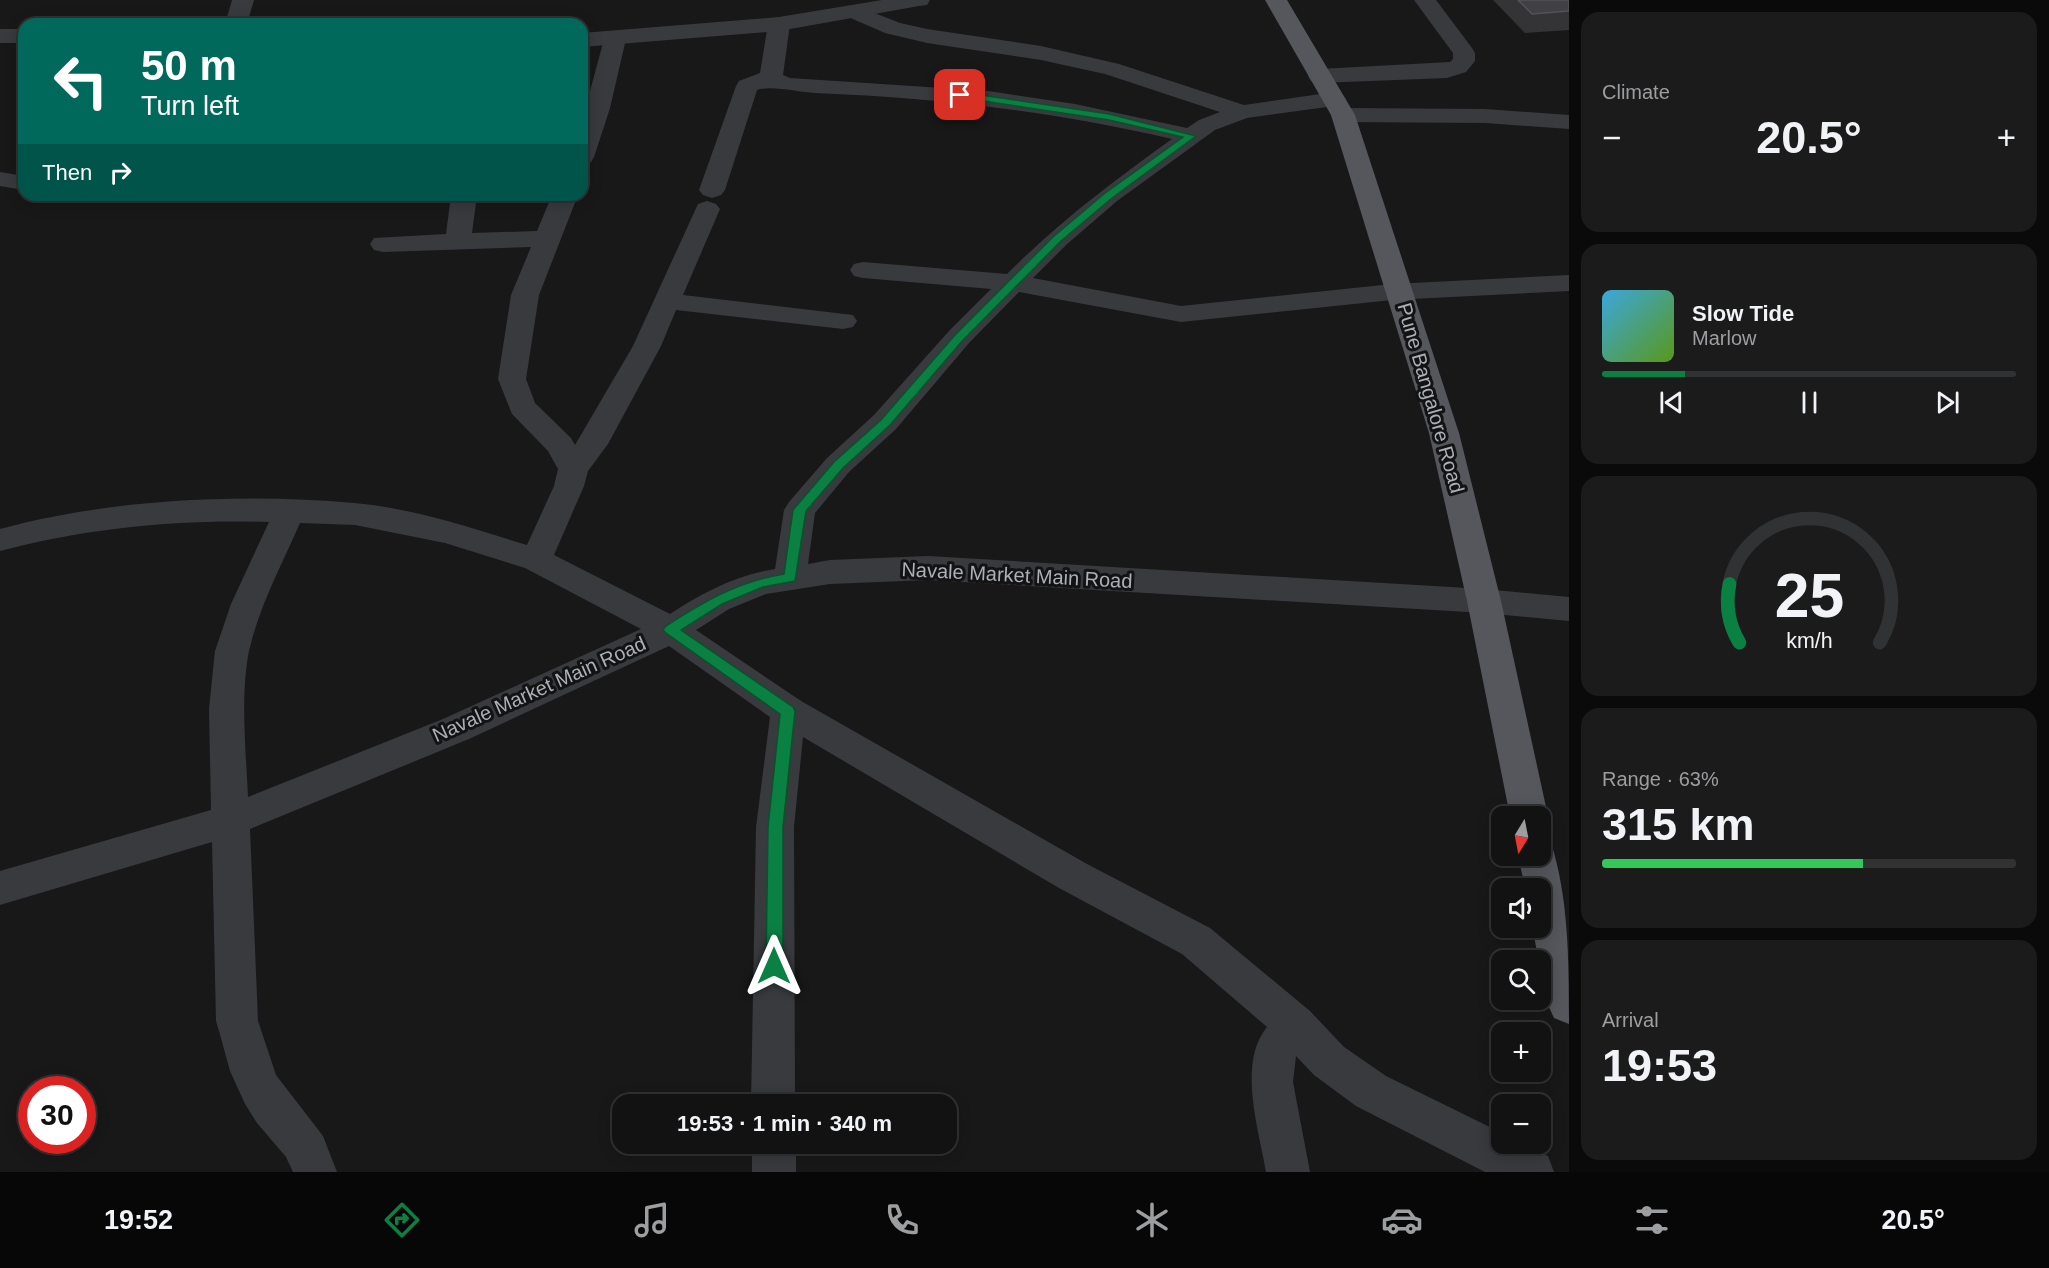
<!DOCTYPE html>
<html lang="en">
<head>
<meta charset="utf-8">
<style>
	:root { --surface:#121213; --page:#1b1b1c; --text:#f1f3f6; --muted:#9c9ea0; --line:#313233; --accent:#0b8043 }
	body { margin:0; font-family:Arial,sans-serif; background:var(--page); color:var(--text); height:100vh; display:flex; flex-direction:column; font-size:22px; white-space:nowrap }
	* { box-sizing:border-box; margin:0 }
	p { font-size:20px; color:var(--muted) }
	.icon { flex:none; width:33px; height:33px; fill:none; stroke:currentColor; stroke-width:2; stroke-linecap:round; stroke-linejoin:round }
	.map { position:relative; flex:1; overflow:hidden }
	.sheet { display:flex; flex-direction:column; gap:12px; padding:12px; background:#0a0a0a; width:480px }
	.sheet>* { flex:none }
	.guide { position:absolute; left:18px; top:18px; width:570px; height:183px; border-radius:18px; box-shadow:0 3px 15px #0003,0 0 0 2px var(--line); background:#00695c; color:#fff; overflow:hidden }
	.needle { width:39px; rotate:190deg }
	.fabs { position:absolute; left:1491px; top:806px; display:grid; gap:12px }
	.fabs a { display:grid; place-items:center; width:60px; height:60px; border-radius:12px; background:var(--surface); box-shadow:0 3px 15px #0003,0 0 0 2px var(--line); font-size:30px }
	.speed { position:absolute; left:18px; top:1076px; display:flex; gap:12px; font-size:30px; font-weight:700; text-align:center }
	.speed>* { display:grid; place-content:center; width:78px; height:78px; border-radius:50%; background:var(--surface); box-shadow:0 3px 15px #0003,0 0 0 2px var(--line); line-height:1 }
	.speed .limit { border:9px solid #d22; background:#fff; color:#111 }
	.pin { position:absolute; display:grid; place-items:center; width:51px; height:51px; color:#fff; margin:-26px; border-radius:12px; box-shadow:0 3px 9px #0006 }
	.me { position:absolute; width:66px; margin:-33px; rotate:0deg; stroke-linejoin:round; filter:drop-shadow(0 0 4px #0008) }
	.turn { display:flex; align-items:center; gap:21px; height:126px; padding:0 24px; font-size:27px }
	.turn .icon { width:78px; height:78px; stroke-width:2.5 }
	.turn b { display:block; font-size:42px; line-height:51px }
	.then { display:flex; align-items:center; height:57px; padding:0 24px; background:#0003; gap:12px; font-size:22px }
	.big { font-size:45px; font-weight:800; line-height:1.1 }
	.sheet .widget { flex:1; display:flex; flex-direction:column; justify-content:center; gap:9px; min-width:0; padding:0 21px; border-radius:18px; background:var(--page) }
	.sheet .dial { align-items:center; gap:0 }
	.dial svg { height:156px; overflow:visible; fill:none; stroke:var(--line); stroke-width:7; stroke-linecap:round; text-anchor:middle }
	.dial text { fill:var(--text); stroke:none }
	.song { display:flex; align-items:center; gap:18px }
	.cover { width:72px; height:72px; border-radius:9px; background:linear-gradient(135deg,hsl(200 70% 55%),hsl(90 70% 35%)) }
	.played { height:6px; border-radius:3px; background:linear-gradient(90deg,var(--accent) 20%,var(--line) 20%) }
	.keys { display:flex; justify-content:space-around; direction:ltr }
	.heat { display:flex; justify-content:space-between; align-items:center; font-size:33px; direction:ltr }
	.charge { height:9px; border-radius:4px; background:linear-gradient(90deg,#34c759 63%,var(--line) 0) }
	.trip { position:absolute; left:612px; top:1094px; width:345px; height:60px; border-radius:18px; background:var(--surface); box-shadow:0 3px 15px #0003,0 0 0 2px var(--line); font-weight:800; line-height:60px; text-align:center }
	.dock { display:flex; height:96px; justify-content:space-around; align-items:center; background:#070708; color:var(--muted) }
	.dock .icon { width:42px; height:42px }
	.dock .selected { color:var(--accent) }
	.dock b { font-size:27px; color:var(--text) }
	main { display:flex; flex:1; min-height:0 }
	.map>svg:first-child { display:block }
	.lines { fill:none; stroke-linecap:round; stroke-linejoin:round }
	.minor { fill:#393a3e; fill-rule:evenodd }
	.tertiary { fill:#393a3e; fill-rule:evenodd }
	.primary { fill:#55575c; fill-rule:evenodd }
	.wall { fill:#343437 }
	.building { fill:#414144; stroke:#515356; stroke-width:1.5 }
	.route { fill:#0b8043; stroke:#07532c; stroke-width:1.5 }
	.labels { text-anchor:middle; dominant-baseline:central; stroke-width:6; stroke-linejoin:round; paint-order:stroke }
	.street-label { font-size:20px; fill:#abafb7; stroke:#131314 }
</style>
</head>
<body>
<main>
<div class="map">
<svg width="1569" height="1172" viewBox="0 0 1569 1172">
	<rect width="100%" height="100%" fill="#181819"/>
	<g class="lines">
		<g class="minor">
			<path d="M 232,0 L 254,0 L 247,24 L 225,24 Z"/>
			<path d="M 1414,0 L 1436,0 L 1472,48 L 1475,53 L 1475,61 L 1466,72 L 1447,78 L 1319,83 L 1311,81 L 1308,76 L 1311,71 L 1319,69 L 1450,62 L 1453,59 L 1453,53 Z"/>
			<path d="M 854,5 L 900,23 L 927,29 L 1041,46 L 1119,64 L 1244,105 L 1334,92 L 1342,94 L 1346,99 L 1342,104 L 1334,106 L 1247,118 L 1215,130 L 1117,201 L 1066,245 L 1033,278 L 1181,306 L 1392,284 L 1569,275 L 1569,291 L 1392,300 L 1181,322 L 1019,292 L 969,343 L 896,429 L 849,472 L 815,513 L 808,564 L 830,560 L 928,556 L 1484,589 L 1569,597 L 1569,621 L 1484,613 L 928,580 L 830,584 L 766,594 L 729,609 L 696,630 L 801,701 L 1087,864 L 1210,928 L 1310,1011 L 1344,1047 L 1386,1076 L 1502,1133 L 1502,1143 L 1521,1143 L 1548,1156 L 1554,1172 L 1485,1172 L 1356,1106 L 1314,1075 L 1296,1056 L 1293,1082 L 1310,1172 L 1266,1172 C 1259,1130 1237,1063 1267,1027 L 1182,954 L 1059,888 L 803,737 L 794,827 L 795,1104 L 751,1104 L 756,827 L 770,717 L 669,646 L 469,739 L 250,829 L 258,1021 L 276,1075 L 323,1136 L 337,1172 L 293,1172 L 286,1157 L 257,1123 L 245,1104 L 230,1071 L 219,1031 L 216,1021 L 212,842 L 0,905 L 0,871 L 211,810 L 209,709 L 215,651 L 231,604 L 269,522 C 180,519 86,528 0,551 L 0,529 C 110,499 240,493 354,503 C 413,508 471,528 527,545 L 554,486 L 558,469 L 548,451 L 512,414 L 498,379 L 511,295 L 531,247 L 383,252 L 374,250 L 370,244 L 374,238 L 446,234 L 451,195 L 477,195 L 472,233 L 537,231 L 552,195 L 578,195 L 539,295 L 526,379 L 535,403 L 571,438 L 575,445 L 633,346 L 698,204 L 707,201 L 716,204 L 720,209 L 683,295 L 853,315 L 857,321 L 853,327 L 843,329 L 676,310 L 661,346 L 608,444 L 588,471 L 584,486 L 554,555 L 670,614 C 702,593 736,575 775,569 L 784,510 L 789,502 L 827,458 L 874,415 L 949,331 L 991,289 L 863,278 L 854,276 L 850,270 L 854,264 L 863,262 L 1007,274 C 1059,222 1112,182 1172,139 C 1054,111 936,98 815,93 C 798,92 771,85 757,90 L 725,190 L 721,195 L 712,198 L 703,195 L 699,190 L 736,86 L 739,81 L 760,73 L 768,24 L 771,19 L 779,17 L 787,19 L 790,24 L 783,75 L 790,78 L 988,91 L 1075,104 L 1187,128 L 1199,120 L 1220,112 L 1105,74 L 1041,60 L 927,43 L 885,33 L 846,16 L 843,11 L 846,6 ZM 300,523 L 355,525 L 445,543 L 525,568 L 641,629 L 443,719 L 248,797 C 246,751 240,696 249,651 C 259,607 282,564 300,523 Z"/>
			<path d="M 615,32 L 623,34 L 626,39 L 610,108 L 594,157 L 591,162 L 582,164 L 582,121 L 604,39 L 607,34 Z"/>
			<path d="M 1343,108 L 1485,109 L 1569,115 L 1569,129 L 1485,123 L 1343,122 L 1335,120 L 1331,115 L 1335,110 Z"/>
			<path d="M 0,172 L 24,176 L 24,190 L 0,186 Z"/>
			<rect x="752" y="1143" width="44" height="29"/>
		</g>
		<g class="tertiary">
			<path d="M 882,0 L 930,0 L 927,5 L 919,6 L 779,31 L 582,47 L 582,33 L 779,17 Z"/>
			<rect x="0" y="29" width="24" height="14"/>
		</g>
		<g class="primary">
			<path d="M 1265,0 L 1287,0 L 1355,115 L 1459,433 L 1501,601 L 1548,816 L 1540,828 L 1540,816 L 1510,816 L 1467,601 L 1429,433 L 1331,115 Z"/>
			<path d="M 1540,840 L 1551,843 C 1569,898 1569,965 1569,1024 L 1554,1018 L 1548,1005 L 1532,927 L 1540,927 L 1540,888 L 1525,888 L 1518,855 L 1540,855 Z"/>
		</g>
	</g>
	<path class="wall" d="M 1493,0 L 1569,0 L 1569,30 L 1525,33 Z"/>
	<path class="building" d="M 1518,0 L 1569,0 L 1569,11 L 1532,14 Z"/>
	<path class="route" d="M 960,92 L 1109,114 L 1196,136 L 1112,198 L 1061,241 L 963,340 L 890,425 L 843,468 L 806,511 L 795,581 L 763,587 L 722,604 L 681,630 L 793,707 L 795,711 L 783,827 L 783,966 L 780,971 L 774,973 L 768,971 L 766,966 L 768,827 L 780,714 L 666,633 L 663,630 L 666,626 C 705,601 737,582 784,574 L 793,510 L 834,462 L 881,420 L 955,335 L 1053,237 L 1104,194 L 1183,137 L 1109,120 L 957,97 L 957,93 Z"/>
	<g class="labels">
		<g class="street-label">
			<text transform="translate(1431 398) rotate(74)">Pune Bangalore Road</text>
			<text transform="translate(1017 575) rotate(3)">Navale Market Main Road</text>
			<text transform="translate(539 689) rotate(-24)">Navale Market Main Road</text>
		</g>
	</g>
</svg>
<div class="fabs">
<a><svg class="needle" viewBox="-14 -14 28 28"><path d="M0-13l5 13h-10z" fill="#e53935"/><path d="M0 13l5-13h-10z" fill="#9c9ea0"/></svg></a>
<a><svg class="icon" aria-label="sound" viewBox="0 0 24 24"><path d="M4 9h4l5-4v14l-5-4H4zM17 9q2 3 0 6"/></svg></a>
<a><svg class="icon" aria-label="search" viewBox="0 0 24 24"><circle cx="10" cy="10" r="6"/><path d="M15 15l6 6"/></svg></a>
<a>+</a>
<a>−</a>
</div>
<div class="speed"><div class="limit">30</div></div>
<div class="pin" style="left:960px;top:95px;background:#d93025"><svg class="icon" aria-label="arrive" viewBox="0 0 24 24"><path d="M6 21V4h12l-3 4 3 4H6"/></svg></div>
<svg class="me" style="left:774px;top:966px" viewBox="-20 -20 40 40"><path d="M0-17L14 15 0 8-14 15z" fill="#0b8043" stroke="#fff" stroke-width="4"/></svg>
<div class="trip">19:53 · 1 min · 340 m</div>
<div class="guide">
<div class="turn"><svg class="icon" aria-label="left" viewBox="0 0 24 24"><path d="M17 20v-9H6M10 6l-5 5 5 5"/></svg><div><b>50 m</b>Turn left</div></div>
<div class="then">Then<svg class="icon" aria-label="right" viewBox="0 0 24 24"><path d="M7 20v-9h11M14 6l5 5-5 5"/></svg></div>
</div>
</div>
<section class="sheet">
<div class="widget"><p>Climate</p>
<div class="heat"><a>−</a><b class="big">20.5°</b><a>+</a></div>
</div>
<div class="widget">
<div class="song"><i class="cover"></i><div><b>Slow Tide</b><p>Marlow</p></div></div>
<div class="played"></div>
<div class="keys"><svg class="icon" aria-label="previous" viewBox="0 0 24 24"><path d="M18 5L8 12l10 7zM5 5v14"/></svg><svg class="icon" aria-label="pause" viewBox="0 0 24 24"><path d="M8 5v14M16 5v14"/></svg><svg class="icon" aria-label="next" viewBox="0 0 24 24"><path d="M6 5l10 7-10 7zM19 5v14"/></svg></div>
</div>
<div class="widget dial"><svg viewBox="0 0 100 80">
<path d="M14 69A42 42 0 1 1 86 69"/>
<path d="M14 69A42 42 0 0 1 9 39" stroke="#0b8043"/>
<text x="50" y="56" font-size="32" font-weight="700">25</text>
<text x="50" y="72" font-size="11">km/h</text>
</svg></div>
<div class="widget"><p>Range · 63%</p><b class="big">315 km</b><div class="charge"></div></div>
<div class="widget"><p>Arrival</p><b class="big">19:53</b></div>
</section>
</main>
<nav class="dock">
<b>19:52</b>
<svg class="icon selected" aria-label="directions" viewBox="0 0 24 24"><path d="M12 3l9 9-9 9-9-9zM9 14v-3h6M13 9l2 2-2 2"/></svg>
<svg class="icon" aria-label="music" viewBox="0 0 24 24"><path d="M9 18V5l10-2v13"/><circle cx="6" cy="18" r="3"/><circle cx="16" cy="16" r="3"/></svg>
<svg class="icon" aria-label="phone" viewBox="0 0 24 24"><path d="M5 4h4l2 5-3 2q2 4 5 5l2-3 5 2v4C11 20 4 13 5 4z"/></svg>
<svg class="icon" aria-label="climate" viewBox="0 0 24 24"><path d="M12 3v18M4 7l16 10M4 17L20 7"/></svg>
<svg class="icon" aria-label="car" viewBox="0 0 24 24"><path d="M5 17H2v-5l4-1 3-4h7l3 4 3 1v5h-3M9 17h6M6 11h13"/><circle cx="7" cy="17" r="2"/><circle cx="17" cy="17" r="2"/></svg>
<svg class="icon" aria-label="filters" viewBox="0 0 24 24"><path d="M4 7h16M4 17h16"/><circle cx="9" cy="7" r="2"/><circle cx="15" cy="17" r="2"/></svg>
<b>20.5°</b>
</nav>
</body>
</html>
